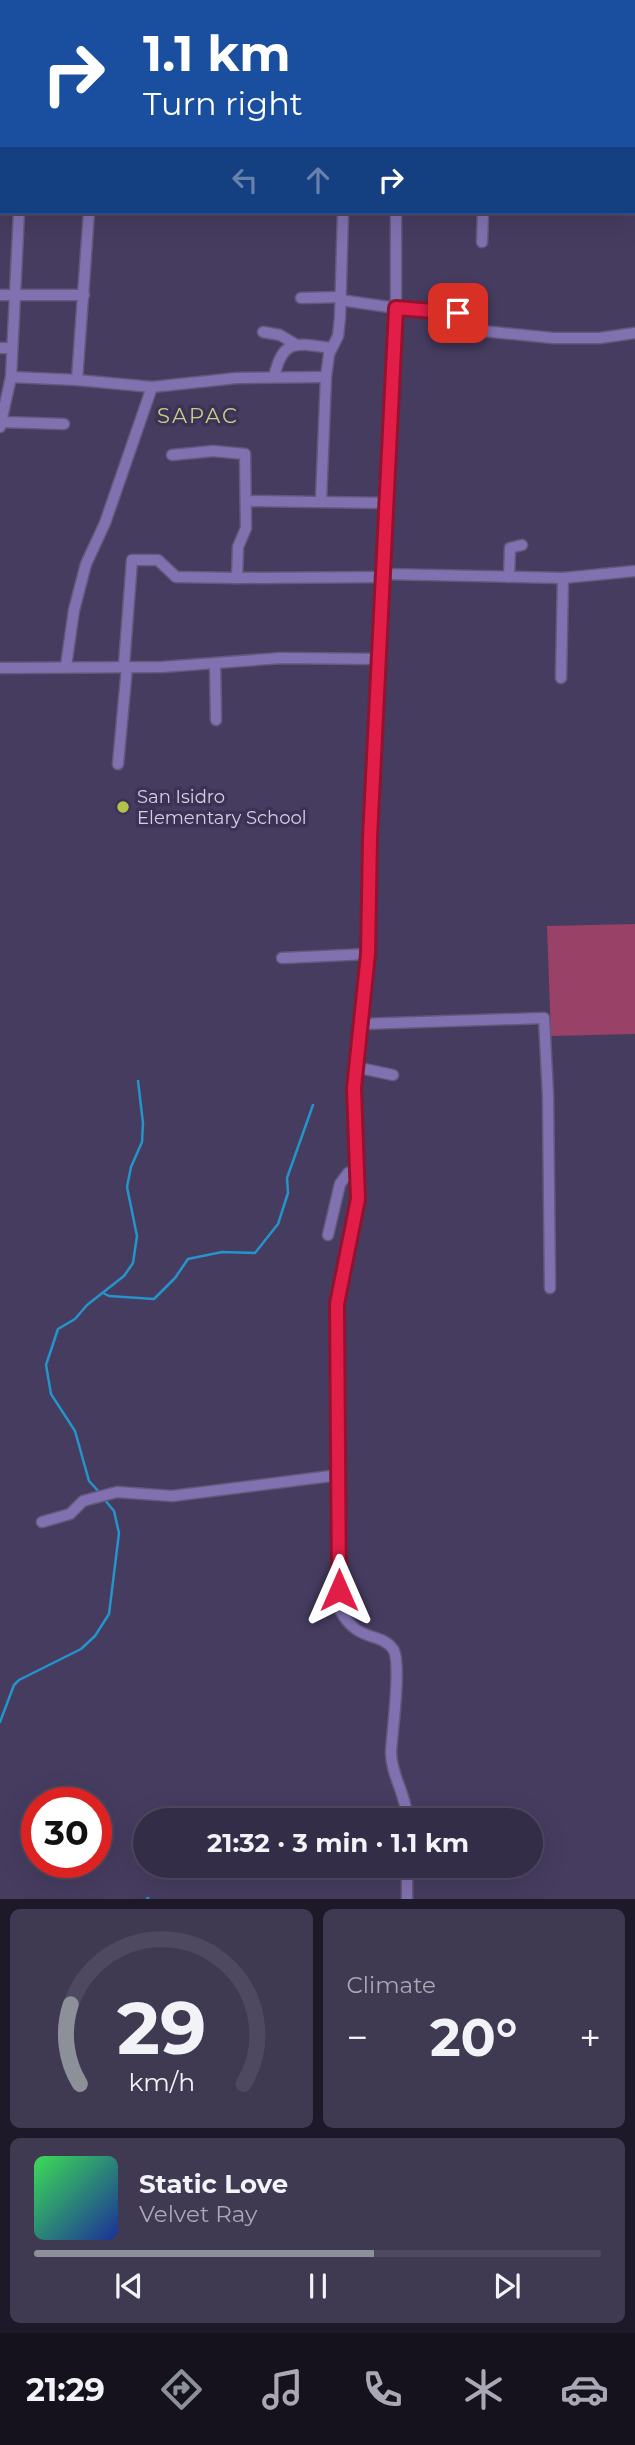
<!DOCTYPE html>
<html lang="en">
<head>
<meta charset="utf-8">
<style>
	:root { --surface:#342d48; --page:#3f3952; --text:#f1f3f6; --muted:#a9a8b4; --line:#4e4960; --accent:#8c9099 }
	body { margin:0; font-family:Montserrat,sans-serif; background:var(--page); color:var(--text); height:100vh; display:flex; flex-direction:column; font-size:26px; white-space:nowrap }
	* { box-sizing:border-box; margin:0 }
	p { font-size:23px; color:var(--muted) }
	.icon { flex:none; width:38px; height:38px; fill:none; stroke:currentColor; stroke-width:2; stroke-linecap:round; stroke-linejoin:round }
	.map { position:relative; height:1899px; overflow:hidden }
	.details { display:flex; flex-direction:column; gap:10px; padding:10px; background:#1d1928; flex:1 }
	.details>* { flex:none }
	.top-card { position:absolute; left:0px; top:0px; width:635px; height:214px; box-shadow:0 7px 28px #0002,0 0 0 2px var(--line); background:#1a4fa0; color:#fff; overflow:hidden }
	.speed { position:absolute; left:21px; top:1787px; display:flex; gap:14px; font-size:35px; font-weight:700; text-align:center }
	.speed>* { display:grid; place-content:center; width:91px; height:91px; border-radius:50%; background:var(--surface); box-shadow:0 7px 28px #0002,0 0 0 2px var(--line); line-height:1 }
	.speed .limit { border:10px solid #d22; background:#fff; color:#111 }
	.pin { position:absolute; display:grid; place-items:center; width:60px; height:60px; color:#fff; margin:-30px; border-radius:14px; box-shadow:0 4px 10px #0006 }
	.me { position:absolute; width:77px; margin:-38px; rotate:0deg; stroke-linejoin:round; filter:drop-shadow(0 0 5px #0008) }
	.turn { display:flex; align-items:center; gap:24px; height:147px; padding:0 28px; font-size:32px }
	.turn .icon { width:91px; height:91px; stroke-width:2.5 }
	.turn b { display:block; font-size:49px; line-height:60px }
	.lanes { display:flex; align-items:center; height:66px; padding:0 28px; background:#0003; justify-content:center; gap:35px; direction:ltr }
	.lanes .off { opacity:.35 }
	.big { font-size:52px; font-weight:700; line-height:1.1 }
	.details .card { flex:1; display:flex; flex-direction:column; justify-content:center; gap:10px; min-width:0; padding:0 24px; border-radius:10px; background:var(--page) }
	.details .dial { align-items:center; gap:0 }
	.dial svg { height:182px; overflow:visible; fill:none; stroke:var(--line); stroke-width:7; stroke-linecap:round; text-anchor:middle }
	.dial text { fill:var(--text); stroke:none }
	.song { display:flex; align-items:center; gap:21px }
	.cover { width:84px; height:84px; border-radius:10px; background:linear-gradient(135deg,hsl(130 70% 55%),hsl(230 70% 35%)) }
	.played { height:7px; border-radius:4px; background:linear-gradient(90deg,var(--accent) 60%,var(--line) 60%) }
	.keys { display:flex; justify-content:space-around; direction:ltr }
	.heat { display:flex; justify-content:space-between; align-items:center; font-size:38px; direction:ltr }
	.details .tiles { flex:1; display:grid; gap:10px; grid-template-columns:1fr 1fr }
	.card:last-child { grid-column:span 2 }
	.trip { position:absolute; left:133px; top:1808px; width:410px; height:70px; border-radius:35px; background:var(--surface); box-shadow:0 7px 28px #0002,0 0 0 2px var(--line); font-weight:700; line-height:70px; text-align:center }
	.dock { display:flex; height:112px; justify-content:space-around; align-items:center; background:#15121d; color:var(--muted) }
	.dock .icon { width:49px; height:49px }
	.dock .on { color:var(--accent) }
	.dock b { font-size:32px; color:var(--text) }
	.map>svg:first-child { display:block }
	.green { fill:#9a4167 }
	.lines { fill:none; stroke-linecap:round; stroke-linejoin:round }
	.stream { stroke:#2494ca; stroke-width:2.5 }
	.minor-casing { stroke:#62597b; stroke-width:13 }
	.major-casing { stroke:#62597b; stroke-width:16 }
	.minor { stroke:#8271b0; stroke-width:10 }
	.major { stroke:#bba6f4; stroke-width:12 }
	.route-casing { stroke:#92132f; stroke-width:18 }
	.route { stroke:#e11d48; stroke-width:12 }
	.poi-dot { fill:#b3c24b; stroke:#3c3255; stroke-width:2.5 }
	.labels { text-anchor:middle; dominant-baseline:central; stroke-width:7; stroke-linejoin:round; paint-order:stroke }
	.poi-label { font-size:18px; fill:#d4cfe5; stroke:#3c3255; text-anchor:start }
	.quarter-label { font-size:21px; letter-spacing:2px; fill:#c4d083; stroke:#3c3255 }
</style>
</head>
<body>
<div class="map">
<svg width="635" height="1899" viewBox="0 0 635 1899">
	<rect width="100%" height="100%" fill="#463c60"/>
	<path class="green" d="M 635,924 L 635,1034 L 551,1036 L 547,926 Z"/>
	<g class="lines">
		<g class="stream">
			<path d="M 103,1293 L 109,1296 L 154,1299 L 175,1278 L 188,1259 L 222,1252 L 255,1253 L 278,1224 L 288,1193 L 287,1178 L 313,1105"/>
			<path d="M 101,1494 L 89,1481 L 75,1431 L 51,1394 L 46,1365 L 58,1329 L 75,1319 L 87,1305 L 124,1276 L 133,1263 L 137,1236 L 127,1187 L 131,1167 L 142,1142 L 143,1123 L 138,1081"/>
			<path d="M 0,1722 L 14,1685 L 19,1680 L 81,1649 L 95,1636 L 109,1614 L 119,1533 L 114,1511 L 104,1499"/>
			<path d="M 147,1899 L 148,1898"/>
		</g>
		<defs>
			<g id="minor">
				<path d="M 515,0 L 516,2"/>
				<path d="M 131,2 L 131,0"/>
				<path d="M 634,107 L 635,108"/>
				<path d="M 634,126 L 635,118"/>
				<path d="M 89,212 L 77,380 L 152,387 L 237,378 L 326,377"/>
				<path d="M 396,212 L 396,308 L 370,838 L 368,954 L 354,1088 L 358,1199 L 337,1304 L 339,1608 C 357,1644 380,1631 393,1649 C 402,1662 392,1733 391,1752 C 391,1776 407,1795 407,1820"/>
				<path d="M 482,242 L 483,212"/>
				<path d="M 0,295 L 84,295"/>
				<path d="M 301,298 L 341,297"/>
				<path d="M 340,300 L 396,308 L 455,311 L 459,316 L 459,326 L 463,329 L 553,338 L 600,338 L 635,333"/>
				<path d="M 263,332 L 280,335 L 295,344"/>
				<path d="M 0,348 L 12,348"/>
				<path d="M 11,377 L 77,380"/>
				<path d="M 274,377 C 283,338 296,343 331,348"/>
				<path d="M 1,422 L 64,424"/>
				<path d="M 0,427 L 11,377 L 19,212"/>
				<path d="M 172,455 L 213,451 L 245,454 L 246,528 L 238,547 L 237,578 L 383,577"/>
				<path d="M 321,500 L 326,377 L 329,354 L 338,336 L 340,318 L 343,212"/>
				<path d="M 246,501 L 387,503"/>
				<path d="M 383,574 L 563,578 L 635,571"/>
				<path d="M 509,577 L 510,548 L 522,545"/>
				<path d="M 215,664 L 216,720"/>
				<path d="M 124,665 L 132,560 L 158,560 L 176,577 L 237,578"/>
				<path d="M 66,666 L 74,610 L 86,564 L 105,523 L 152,387"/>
				<path d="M 0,668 L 162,667 L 281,658 L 379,659"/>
				<path d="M 561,678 L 563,578"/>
				<path d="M 118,764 L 127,667"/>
				<path d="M 282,958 L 368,954"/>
				<path d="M 361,1024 L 544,1018 L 548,1095 L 550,1288"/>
				<path d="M 355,1067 L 393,1075"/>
				<path d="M 328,1235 L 340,1184 L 348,1173 L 358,1169"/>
				<path d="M 42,1522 L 70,1514 L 83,1501 L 117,1492 L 172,1496 L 339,1475"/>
				<path d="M 407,1866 L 407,1899"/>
			</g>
			<g id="major">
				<path d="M 0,157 L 2,157"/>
				<path d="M 634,200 L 635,200"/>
			</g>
		</defs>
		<use href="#minor" class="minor-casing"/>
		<use href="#major" class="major-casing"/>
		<use href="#minor" class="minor"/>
		<use href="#major" class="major"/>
	</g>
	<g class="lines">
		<defs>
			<path id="route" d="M 339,1590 L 337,1304 L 358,1199 L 354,1088 L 368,954 L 370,838 L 396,308 L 458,313"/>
		</defs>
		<use href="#route" class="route-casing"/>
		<use href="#route" class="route"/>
	</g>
	<circle class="poi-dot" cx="123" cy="807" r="7"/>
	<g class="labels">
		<g class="poi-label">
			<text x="137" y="797">San Isidro<tspan x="137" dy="21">Elementary School</tspan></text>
		</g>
		<g class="quarter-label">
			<text x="198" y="415">SAPAC</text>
		</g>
	</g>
</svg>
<div class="speed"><div class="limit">30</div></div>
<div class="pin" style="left:458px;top:313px;background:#d93025"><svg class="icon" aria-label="arrive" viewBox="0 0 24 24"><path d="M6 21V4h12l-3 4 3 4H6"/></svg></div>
<svg class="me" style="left:339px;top:1590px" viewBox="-20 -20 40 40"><path d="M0-17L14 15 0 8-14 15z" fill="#e11d48" stroke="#fff" stroke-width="4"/></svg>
<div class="trip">21:32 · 3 min · 1.1 km</div>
<div class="top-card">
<div class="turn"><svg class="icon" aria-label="right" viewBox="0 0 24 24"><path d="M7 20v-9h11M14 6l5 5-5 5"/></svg><div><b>1.1 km</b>Turn right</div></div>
<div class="lanes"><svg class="icon off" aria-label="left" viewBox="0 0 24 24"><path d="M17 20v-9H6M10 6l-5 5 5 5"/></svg><svg class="icon off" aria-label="ahead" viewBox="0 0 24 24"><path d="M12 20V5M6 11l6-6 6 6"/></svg><svg class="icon" aria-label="right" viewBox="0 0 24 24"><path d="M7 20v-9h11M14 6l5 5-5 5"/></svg></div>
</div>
</div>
<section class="details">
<div class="tiles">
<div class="card dial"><svg viewBox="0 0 100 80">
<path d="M14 69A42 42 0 1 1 86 69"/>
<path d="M14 69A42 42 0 0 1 10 34" stroke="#8c9099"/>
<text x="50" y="56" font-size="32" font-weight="700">29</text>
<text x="50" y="72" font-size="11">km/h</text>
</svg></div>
<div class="card"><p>Climate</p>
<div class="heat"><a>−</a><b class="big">20°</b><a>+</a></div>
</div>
<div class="card">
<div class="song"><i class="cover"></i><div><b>Static Love</b><p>Velvet Ray</p></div></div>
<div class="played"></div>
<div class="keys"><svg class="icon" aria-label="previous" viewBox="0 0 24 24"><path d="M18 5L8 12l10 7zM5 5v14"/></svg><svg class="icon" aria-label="pause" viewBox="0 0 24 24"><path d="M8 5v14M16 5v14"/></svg><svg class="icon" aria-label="next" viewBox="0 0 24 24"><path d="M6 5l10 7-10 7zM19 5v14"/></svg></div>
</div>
</div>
</section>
<nav class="dock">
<b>21:29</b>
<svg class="icon on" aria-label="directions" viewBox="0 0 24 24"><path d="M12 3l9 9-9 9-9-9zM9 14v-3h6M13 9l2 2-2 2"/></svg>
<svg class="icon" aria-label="music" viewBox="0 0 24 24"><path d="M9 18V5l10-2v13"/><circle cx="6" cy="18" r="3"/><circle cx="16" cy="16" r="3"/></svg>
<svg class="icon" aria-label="phone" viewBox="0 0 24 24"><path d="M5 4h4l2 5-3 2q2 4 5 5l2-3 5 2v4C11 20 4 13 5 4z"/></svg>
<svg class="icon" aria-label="climate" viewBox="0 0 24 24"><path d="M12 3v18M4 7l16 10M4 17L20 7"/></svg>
<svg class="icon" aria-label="car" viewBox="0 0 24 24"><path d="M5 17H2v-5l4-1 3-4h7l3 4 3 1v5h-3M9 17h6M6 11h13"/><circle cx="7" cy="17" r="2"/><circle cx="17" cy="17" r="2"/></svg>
</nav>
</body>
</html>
